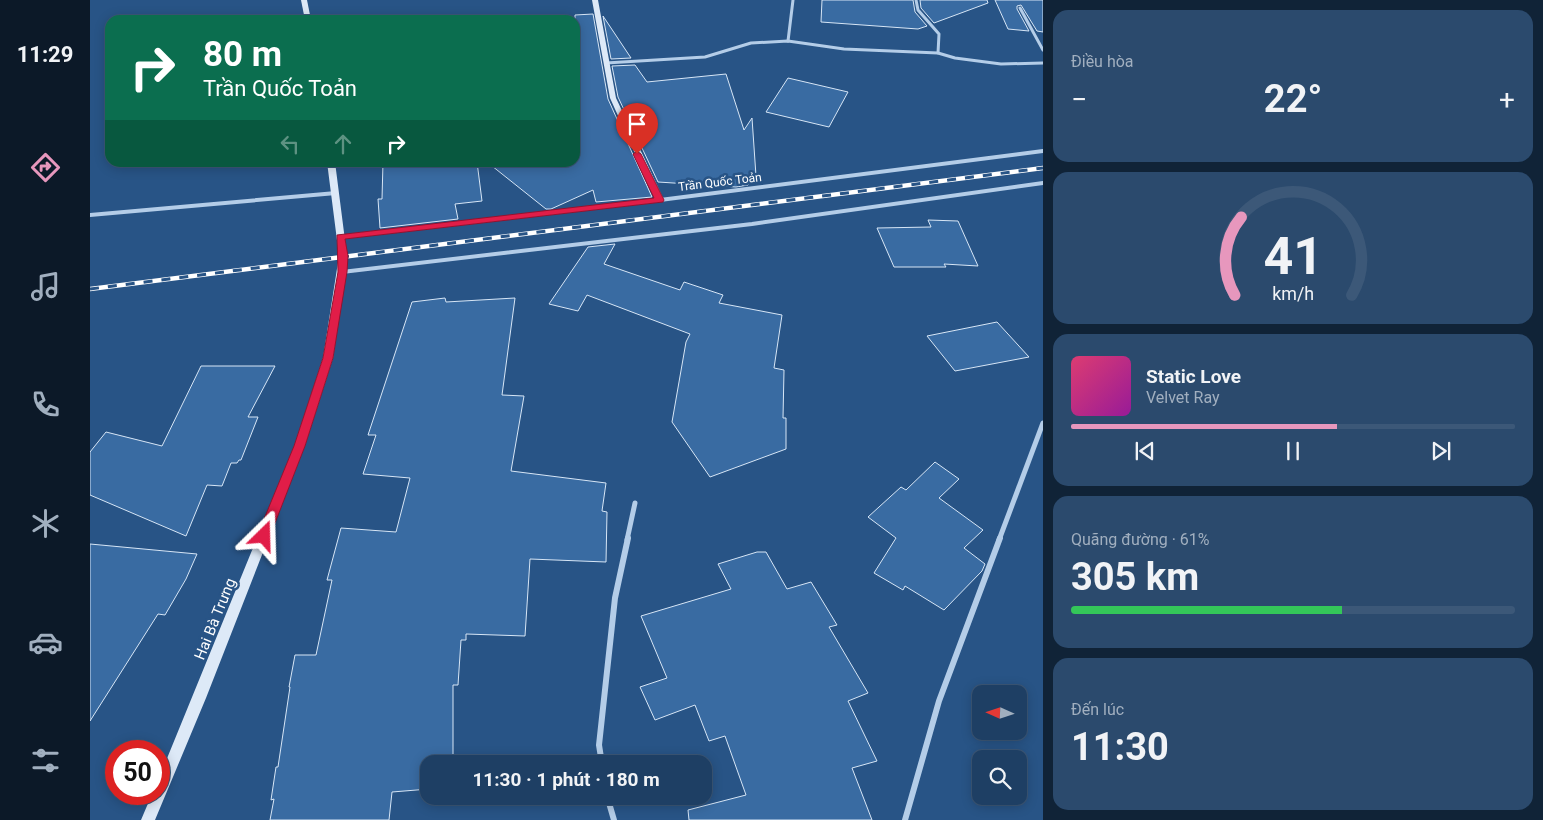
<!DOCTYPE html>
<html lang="vi">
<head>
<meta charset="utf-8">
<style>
	:root { --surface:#1e3f64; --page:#2b4a6d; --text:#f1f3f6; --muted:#a1afbf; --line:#3c5878; --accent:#e797bd }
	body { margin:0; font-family:Roboto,sans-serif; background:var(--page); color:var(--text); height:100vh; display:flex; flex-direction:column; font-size:19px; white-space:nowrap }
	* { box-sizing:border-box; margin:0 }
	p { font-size:16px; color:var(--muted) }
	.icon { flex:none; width:28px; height:28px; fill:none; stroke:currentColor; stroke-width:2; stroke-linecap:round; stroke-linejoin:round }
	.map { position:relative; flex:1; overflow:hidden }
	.drawer { display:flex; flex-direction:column; gap:10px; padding:10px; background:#102337; width:500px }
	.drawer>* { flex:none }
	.banner { position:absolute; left:15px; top:15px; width:475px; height:152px; border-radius:15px; box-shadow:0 2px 12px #0003,0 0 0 1px var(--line); background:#0b6e4f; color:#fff; overflow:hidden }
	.needle { width:32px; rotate:273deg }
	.tools { position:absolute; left:882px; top:685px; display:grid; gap:10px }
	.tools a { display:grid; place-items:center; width:55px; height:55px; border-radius:10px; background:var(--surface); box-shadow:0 2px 12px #0003,0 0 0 1px var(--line); font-size:25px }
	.speed { position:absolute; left:15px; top:740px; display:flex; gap:10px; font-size:25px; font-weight:700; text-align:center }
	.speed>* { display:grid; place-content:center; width:65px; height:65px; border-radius:50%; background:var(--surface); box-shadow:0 2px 12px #0003,0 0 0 1px var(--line); line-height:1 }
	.speed .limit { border:8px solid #d22; background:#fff; color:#111 }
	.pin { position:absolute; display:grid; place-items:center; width:42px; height:42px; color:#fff; margin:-51px -21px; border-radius:50% 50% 50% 0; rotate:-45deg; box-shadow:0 0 5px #0007 }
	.pin .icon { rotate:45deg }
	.me { position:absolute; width:55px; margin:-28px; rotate:22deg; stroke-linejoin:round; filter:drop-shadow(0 0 4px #0008) }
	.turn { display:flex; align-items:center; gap:18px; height:105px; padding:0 15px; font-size:22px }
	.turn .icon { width:65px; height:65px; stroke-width:2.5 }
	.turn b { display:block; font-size:35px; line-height:42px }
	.lanes { display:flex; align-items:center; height:48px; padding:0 15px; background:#0003; justify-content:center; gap:25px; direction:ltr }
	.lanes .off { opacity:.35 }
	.big { font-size:38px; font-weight:700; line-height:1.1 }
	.drawer .widget { flex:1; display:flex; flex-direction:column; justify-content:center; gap:8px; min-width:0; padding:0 18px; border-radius:15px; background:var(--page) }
	.drawer .dial { align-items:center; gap:0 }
	.dial svg { height:130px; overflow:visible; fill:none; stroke:var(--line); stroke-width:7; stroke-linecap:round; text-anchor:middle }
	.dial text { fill:var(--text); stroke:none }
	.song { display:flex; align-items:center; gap:15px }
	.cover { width:60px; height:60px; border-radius:8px; background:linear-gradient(135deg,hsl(340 70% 55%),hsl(300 70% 35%)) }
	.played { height:5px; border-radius:2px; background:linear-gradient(90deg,var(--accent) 60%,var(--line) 60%) }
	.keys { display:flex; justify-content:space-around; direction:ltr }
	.heat { display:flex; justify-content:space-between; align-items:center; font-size:28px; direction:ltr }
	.charge { height:8px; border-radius:4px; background:linear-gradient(90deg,#34c759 61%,var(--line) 0) }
	.trip { position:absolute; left:330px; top:755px; width:292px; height:50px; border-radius:15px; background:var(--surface); box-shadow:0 2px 12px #0003,0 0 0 1px var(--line); font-weight:700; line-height:50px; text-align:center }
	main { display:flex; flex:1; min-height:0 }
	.dock { display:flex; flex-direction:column; width:90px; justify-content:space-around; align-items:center; background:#0c1928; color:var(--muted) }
	.dock .icon { width:35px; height:35px }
	.dock .on { color:var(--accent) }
	.dock b { font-size:22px; color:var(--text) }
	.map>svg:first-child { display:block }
	.building { fill:#396ba2; stroke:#d7e6f6 }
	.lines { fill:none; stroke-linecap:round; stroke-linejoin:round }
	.street-far3 { stroke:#b4cde8; stroke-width:3 }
	.street-far2 { stroke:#b4cde8; stroke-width:4 }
	.street-far1 { stroke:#b4cde8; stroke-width:5 }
	.street { stroke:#b4cde8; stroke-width:6 }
	.secondary { fill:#dde9f7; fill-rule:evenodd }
	.rail-casing { stroke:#fff; stroke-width:4.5 }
	.rail { stroke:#285486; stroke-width:3; stroke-dasharray:9; stroke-linecap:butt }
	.route { fill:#e11d48; stroke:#92132f }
	.labels { text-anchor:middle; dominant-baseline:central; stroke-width:5; stroke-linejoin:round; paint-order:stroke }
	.far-street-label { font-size:12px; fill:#fff; stroke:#285486 }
	.street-label { font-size:15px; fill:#fff; stroke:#285486 }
</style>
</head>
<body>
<main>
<nav class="dock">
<b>11:29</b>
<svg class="icon on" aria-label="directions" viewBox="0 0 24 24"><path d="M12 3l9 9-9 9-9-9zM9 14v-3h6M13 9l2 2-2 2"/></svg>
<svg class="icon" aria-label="music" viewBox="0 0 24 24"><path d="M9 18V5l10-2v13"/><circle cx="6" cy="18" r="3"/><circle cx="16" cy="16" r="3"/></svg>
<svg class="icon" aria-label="phone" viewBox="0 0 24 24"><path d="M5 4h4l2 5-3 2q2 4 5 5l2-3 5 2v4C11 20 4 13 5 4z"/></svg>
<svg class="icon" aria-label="climate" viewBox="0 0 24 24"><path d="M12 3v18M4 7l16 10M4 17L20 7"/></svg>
<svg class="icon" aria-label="car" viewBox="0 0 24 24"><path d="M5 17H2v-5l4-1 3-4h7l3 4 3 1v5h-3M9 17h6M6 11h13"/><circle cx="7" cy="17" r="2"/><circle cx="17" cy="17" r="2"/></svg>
<svg class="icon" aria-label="filters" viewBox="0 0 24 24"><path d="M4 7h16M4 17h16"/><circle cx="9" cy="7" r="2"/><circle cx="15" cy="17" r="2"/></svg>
</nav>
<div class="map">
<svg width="953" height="820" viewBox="0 0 953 820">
	<rect width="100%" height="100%" fill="#285486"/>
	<g class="building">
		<path d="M 732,0 L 823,0 L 825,12 L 837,26 L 828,29 L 731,22 Z"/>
		<path d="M 830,0 L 897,0 L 898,3 L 844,23 L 831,8 Z"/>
		<path d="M 905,0 L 953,0 L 953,32 L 947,31 L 931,5 L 927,6 L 927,9 L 939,31 L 918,29 Z"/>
		<path d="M 503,14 L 518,99 L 562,197 L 506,202 L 503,190 L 461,209 L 456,209 L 397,162 L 485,162 L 485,15 Z"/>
		<path d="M 513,16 L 541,58 L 521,59 Z"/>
		<path d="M 545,65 L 557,82 L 636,74 L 654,130 L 662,118 L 666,176 L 657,176 L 658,185 L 646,187 L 568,182 L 528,97 L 522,66 Z"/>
		<path d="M 698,78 L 758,92 L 739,127 L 676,112 Z"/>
		<path d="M 293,162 L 387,162 L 392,201 L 365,204 L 368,219 L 290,228 L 288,199 L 292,199 Z"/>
		<path d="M 838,220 L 868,221 L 888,266 L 854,264 L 856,267 L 804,267 L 787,228 L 841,227 Z"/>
		<path d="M 525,244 L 514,264 L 590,290 L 594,282 L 633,295 L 629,303 L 692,315 L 684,368 L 694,370 L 693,418 L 696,418 L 696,449 L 620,477 L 582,422 L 596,342 L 600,334 L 497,295 L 488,311 L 459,304 L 498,247 Z"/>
		<path d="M 355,298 L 356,302 L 425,298 L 412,395 L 434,396 L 421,471 L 516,483 L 512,511 L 517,512 L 516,562 L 440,559 L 435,636 L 376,634 L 376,640 L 371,640 L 368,685 L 363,685 L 363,764 L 339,764 L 339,789 L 302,792 L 299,820 L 180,820 L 184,799 L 181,800 L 186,767 L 188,767 L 200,687 L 199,687 L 205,655 L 226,655 L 242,580 L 237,580 L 251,528 L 306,532 L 320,478 L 273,474 L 286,435 L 278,435 L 322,302 Z"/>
		<path d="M 907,322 L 939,357 L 865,371 L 837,336 Z"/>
		<path d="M 111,366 L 185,366 L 158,417 L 168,417 L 151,460 L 149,460 L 147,463 L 141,463 L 132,486 L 117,485 L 96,536 L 0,495 L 0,452 L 16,432 L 72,446 Z"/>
		<path d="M 845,462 L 869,479 L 849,498 L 893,530 L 874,548 L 895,564 L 892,571 L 854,610 L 815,586 L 813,590 L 784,573 L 806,538 L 778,517 L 811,487 L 816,490 Z"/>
		<path d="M 0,544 L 107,554 L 96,579 L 75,615 L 68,614 L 0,721 Z"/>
		<path d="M 667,552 L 676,552 L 697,589 L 721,582 L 747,625 L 739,627 L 778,693 L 758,701 L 787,761 L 762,768 L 782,820 L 599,820 L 598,810 L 656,795 L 635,736 L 619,741 L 605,705 L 565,720 L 550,687 L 577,678 L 551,616 L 641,589 L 628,564 Z"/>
	</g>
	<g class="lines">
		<g class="street-far3">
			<path d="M 826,0 L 828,10 L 849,34 L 848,53"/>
			<path d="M 930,8 L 953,50"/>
			<path d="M 698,41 L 703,0"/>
			<path d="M 516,63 L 615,57 L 661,43 L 698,41 L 754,49 L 848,53 L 865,58 L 911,64 L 953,63"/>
		</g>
		<g class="street-far2">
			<path d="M 0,215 L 246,193"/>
			<path d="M 251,237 L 570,200 L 953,151"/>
			<path d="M 252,272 L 662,224 L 953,183"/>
		</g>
		<g class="street-far1">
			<path d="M 537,540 L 545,503"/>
			<path d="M 909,540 L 953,423"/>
		</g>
		<g class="street">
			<path d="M 512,764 L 509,745 L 525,598 L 538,538"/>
			<path d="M 517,796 L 524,820"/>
			<path d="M 815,820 L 849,701 L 910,538"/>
		</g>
		<g class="secondary">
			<path d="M 211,0 L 217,0 L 221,20 L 215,20 Z"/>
			<path d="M 502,0 L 508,0 L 526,98 L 574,200 L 573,202 L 570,202 L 566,200 L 520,98 Z"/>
			<path d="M 237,162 L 245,162 L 257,256 L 243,358 L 215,445 L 116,698 L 65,820 L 51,820 L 62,794 L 69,794 L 69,778 L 205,445 L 233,358 L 249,256 Z"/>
		</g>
		<defs>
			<path id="rail" d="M 0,289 L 953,168"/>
		</defs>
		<use href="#rail" class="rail-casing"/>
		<use href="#rail" class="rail"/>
	</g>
	<path class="route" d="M 547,151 L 551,154 L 574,200 L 573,202 L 255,239 L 258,256 L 257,272 L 243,358 L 215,446 L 180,536 L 178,540 L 174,541 L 169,540 L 167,536 L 204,446 L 233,358 L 248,272 L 247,235 L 564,198 L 543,154 Z"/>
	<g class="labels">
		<g class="far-street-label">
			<text transform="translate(630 182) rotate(-7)">Trần Quốc Toản</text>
		</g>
		<g class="street-label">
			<text transform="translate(125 619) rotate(-68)">Hai Bà Trưng</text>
		</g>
	</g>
</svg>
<div class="tools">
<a><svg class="needle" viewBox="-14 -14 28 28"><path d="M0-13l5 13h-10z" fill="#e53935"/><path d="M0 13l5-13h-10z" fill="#a1afbf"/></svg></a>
<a><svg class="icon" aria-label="search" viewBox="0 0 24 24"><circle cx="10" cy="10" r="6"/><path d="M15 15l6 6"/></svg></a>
</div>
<div class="speed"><div class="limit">50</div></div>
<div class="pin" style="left:547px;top:154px;background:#d93025"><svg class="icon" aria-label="arrive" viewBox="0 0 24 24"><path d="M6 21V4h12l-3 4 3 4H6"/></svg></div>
<svg class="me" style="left:174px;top:536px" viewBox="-20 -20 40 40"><path d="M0-17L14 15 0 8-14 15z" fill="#e11d48" stroke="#fff" stroke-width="4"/></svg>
<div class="trip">11:30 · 1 phút · 180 m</div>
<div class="banner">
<div class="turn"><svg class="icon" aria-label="right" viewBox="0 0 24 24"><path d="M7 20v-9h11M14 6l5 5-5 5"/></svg><div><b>80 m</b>Trần Quốc Toản</div></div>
<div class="lanes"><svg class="icon off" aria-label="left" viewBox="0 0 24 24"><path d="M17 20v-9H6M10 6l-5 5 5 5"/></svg><svg class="icon off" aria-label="ahead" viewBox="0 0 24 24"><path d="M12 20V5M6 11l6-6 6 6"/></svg><svg class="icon" aria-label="right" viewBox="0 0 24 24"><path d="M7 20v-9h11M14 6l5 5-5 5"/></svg></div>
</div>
</div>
<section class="drawer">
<div class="widget"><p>Điều hòa</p>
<div class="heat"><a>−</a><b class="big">22°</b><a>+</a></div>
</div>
<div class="widget dial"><svg viewBox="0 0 100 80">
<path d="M14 69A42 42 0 1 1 86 69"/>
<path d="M14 69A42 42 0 0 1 18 21" stroke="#e797bd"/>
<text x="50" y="56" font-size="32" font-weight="700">41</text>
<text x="50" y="72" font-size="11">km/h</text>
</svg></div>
<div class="widget">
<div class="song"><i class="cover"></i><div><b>Static Love</b><p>Velvet Ray</p></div></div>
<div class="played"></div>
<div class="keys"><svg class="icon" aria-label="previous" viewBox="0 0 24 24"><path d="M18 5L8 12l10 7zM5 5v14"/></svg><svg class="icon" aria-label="pause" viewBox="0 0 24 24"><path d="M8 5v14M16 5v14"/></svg><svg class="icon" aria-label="next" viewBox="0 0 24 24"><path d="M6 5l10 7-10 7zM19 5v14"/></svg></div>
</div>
<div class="widget"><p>Quãng đường · 61%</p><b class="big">305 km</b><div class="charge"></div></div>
<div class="widget"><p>Đến lúc</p><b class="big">11:30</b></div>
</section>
</main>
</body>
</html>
